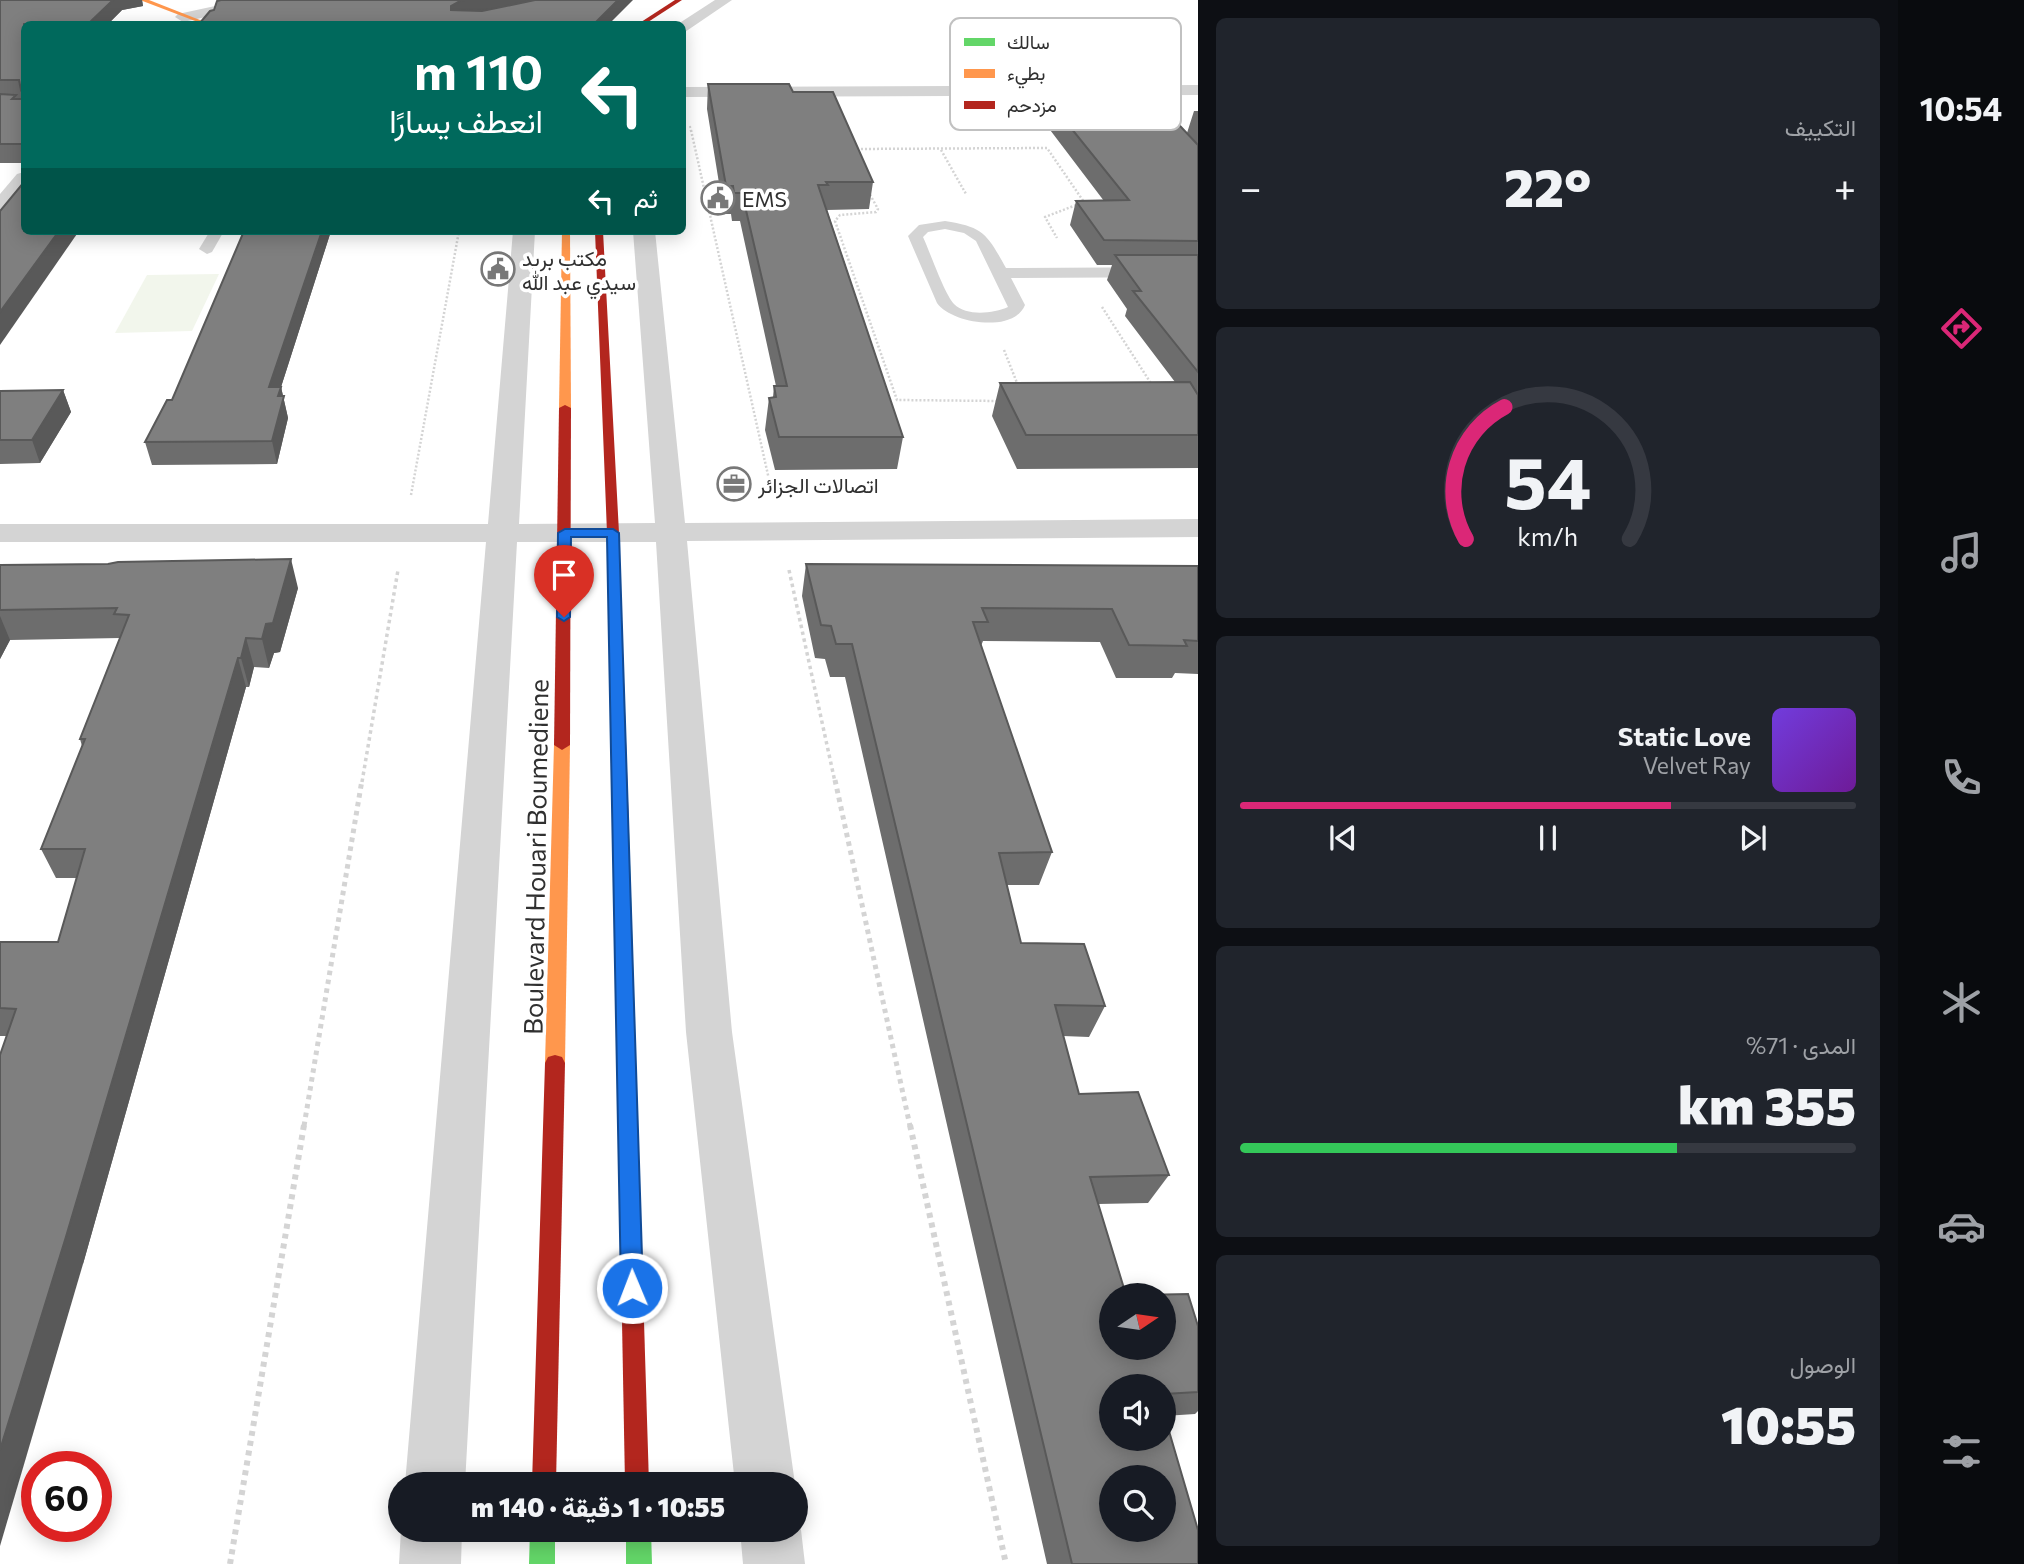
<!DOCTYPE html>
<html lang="ar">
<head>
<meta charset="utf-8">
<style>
	:root { --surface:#171b24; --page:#20242c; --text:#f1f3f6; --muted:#9ea1a6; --line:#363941; --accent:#db2777 }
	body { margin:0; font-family:Commissioner,Vazirmatn,sans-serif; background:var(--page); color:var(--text); direction:rtl; height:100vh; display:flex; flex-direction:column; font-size:26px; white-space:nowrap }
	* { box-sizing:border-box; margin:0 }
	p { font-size:23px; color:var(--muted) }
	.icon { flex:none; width:38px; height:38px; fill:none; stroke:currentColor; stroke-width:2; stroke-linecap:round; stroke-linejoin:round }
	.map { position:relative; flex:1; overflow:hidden; direction:ltr }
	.details { display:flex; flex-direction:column; gap:18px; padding:18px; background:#0d0f14; width:700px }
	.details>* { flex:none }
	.banner { position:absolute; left:21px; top:21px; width:665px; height:214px; border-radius:10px; box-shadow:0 4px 18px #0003; direction:rtl; background:#00695c; color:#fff; overflow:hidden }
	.needle { width:46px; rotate:77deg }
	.fabs { position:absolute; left:1099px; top:1283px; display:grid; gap:14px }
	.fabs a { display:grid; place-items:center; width:77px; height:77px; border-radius:50%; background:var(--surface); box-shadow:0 4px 18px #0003; font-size:35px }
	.speed { position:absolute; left:21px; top:1451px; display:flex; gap:14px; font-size:35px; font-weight:700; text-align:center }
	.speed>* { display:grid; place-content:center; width:91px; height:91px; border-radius:50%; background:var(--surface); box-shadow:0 4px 18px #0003; line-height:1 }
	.speed .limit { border:10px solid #d22; background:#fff; color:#111 }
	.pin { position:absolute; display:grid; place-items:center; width:60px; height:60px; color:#fff; margin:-72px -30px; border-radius:50% 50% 50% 0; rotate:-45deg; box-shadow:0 0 7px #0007 }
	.pin .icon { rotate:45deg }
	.me { position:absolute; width:77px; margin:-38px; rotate:359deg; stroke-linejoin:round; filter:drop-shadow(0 0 5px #0008) }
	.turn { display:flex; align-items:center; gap:24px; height:147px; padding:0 28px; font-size:32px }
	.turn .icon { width:91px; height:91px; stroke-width:2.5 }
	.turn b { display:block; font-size:49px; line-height:60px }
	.then { display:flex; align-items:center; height:66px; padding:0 28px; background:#0003; gap:14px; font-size:26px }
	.big { font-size:52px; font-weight:800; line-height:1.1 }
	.details .widget { flex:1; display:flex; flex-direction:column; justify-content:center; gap:10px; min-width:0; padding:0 24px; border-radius:10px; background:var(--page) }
	.details .dial { align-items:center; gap:0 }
	.dial svg { height:182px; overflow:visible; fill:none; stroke:var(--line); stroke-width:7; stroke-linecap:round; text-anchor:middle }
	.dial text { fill:var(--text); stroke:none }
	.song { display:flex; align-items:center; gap:21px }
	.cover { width:84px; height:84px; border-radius:10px; background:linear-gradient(135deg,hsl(260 70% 55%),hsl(280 70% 35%)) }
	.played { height:7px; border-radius:4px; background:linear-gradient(90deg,var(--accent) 70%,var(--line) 70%) }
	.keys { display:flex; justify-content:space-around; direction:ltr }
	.heat { display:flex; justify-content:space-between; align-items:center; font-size:38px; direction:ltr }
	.charge { height:10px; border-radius:5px; background:linear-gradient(90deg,#34c759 71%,var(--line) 0) }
	.trip { position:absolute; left:388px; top:1472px; width:420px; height:70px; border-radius:35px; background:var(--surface); box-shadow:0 4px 18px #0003; font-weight:800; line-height:70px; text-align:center; direction:rtl }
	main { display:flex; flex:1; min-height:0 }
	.tab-bar { display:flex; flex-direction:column; width:126px; justify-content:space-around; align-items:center; background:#090b0e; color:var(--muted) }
	.tab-bar .icon { width:49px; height:49px }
	.tab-bar .current { color:var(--accent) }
	.tab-bar b { font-size:32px; color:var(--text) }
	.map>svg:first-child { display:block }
	.green { fill:#f2f6ec }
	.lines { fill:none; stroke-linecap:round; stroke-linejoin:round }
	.path-far4 { stroke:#d4d4d4; stroke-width:2; stroke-dasharray:2 2; stroke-linecap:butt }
	.path-far3 { stroke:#d4d4d4; stroke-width:2.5; stroke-dasharray:2 2; stroke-linecap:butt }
	.path-far2 { stroke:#d4d4d4; stroke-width:3.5; stroke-dasharray:3.5 3.5; stroke-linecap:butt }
	.path-far1 { stroke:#d4d4d4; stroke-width:5; stroke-dasharray:4.5 4.5; stroke-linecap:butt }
	.path { stroke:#d4d4d4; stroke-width:6; stroke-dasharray:5 5; stroke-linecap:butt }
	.lane { fill:#d4d4d4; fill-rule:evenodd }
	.street { fill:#d4d4d4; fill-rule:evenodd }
	.fast { fill:#63d668; fill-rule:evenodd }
	.slow { fill:#ff974d; fill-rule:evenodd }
	.jam { fill:#b3261e; fill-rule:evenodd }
	.wall { fill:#6d6d6d; fill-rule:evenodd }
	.shaded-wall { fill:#595959 }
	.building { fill:#7f7f7f; stroke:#595959; stroke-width:2; fill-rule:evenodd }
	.route { fill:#1a73e8; stroke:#114b97; stroke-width:2 }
	.labels { text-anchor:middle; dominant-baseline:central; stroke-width:7; stroke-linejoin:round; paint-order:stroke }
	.far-poi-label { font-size:21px; fill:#303030; stroke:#fff; text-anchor:start }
	.street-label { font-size:26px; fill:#303030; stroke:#fff }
	.key { fill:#fff; stroke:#c1c1c1; stroke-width:2 }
	.key-label { font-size:19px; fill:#303030 }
</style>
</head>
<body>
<main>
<nav class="tab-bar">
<b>10:54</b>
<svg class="icon current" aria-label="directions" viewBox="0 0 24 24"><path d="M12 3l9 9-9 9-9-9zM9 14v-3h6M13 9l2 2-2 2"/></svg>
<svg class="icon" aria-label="music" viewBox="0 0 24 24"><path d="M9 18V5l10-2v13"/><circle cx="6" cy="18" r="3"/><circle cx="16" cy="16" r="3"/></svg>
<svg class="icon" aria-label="phone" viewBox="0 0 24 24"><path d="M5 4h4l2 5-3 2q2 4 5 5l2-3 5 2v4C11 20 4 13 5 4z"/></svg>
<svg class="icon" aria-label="climate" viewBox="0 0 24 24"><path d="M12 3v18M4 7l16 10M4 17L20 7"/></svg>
<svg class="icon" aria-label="car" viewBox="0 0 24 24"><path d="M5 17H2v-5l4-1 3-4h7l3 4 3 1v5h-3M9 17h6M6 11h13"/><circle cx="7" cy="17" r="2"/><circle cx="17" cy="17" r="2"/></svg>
<svg class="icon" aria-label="filters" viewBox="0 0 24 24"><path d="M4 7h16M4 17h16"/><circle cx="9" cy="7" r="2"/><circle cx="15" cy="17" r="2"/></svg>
</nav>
<section class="details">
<div class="widget"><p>التكييف</p>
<div class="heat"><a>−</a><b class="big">22°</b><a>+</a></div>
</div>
<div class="widget dial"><svg viewBox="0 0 100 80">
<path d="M14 69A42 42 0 1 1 86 69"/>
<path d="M14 69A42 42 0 0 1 31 11" stroke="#db2777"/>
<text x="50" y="56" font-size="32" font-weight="700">54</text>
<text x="50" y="72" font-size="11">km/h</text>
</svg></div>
<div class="widget">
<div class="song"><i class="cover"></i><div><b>Static Love</b><p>Velvet Ray</p></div></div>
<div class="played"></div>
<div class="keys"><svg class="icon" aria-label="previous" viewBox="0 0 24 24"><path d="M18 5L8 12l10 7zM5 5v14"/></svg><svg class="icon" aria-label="pause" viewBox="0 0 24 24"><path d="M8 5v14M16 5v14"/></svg><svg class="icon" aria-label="next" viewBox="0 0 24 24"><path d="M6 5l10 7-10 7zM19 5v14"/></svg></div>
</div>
<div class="widget"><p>المدى · 71%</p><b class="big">355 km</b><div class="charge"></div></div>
<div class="widget"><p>الوصول</p><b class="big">10:55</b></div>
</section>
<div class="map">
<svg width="1198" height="1564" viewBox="0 0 1198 1564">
	<rect width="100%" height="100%" fill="#fff"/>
	<path class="green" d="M 219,274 L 192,331 L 115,333 L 147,275 Z"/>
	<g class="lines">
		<g class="path-far4">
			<path d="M 111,24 L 121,22"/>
			<path d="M 690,126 L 691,132"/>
		</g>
		<g class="path-far3">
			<path d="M 691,130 L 772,493"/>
			<path d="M 853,149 L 1047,148 L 1084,202 L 1045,217 L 1057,238"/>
			<path d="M 941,150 L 966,194"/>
			<path d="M 868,191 L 878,209 L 876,212 L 840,215 L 835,221 L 897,400 L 1000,401"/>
			<path d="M 1102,307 L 1152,385"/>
			<path d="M 1004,350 L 1019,388"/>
			<path d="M 411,495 L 459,231"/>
		</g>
		<g class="path-far2">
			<path d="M 789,570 L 835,782"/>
			<path d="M 362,782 L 398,570"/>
		</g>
		<g class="path-far1">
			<path d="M 835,780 L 910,1126"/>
			<path d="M 304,1126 L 362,780"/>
		</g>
		<g class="path">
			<path d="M 910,1125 L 1006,1564"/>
			<path d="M 230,1564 L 304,1125"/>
		</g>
		<g class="lane">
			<path d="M 945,221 C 984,227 987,234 1006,268 L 1198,267 L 1198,277 L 1011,278 L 1025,305 C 1014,333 952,324 937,303 L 908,236 L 919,225 ZM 945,229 L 964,233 L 976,241 L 1008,307 C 994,313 967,317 954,304 C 944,293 930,252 923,237 L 928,232 Z"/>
			<path d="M 210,231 L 224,231 L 212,252 L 207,254 L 199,249 Z"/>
		</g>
		<g class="street">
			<path d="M 243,0 L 271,0 L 264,4 L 183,22 L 175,17 L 178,14 Z"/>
			<path d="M 715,0 L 732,0 L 682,34 L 682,24 L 678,24 Z"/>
			<path d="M 1198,85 L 1198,95 L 682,97 L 682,87 Z"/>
			<path d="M 24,172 L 24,190 L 7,211 L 0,213 L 0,194 L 17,174 Z"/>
			<path d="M 513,231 L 535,231 L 519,524 L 655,523 L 633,231 L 655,231 L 685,523 L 1198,519 L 1198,537 L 687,541 L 732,1032 L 795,1484 L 735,1484 L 686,1032 L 656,542 L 517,542 L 465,1484 L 405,1484 L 486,542 L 0,542 L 0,524 L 488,524 Z"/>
			<path d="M 796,1519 L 801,1530 L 805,1564 L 743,1564 L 740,1530 L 796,1530 Z"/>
			<path d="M 401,1530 L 462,1530 L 461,1564 L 399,1564 Z"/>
		</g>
		<g class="fast">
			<path d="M 621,825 L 627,827 L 629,831 L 639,1159 L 636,1166 L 629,1169 L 622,1166 L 619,1159 L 613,831 L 615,827 Z"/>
			<path d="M 530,1530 L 555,1530 L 555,1564 L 529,1564 Z"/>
			<path d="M 626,1530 L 651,1530 L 652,1564 L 626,1564 Z"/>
		</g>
		<g class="slow">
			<path d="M 140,0 L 149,0 L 210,24 L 203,24 Z"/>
			<path d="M 562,231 L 570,231 L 571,408 L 565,411 L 559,408 Z"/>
			<path d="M 562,740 L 570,745 L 565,1063 L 562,1069 L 555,1071 L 548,1069 L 545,1063 L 554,745 Z"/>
		</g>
		<g class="jam">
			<path d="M 675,0 L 682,0 L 645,24 L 638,24 Z"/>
			<path d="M 595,231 L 603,231 L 619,533 L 629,831 L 627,835 L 615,835 L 613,831 L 607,533 Z"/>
			<path d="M 565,405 L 571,408 L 570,745 L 562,750 L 554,745 L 559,408 Z"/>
			<path d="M 555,1055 L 562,1057 L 565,1063 L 556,1484 L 532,1484 L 545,1063 L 548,1057 Z"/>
			<path d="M 629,1149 L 636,1152 L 639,1159 L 649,1484 L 625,1484 L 619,1159 L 622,1152 Z"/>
		</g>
	</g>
	<g class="wall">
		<path d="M 0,0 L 142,0 L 143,6 L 122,10 L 108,24 L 24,24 L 24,163 L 0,163 Z"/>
		<path d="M 708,84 L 793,92 L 873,182 L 869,209 L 827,210 L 903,437 L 897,469 L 775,470 L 765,430 L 769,398 L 773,397 L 774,386 L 776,386 L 740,221 L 732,221 L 731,214 L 724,214 L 707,109 Z"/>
		<path d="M 1046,97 L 1145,111 L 1197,144 L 1187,133 L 1194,111 L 1198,111 L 1198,468 L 1017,469 L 992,416 L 1000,383 L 1175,382 L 1125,316 L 1127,309 L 1107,280 L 1112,265 L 1097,265 L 1070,225 L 1076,201 L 1104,201 L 1041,118 Z"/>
		<path d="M 244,231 L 331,231 L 281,387 L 288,418 L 277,464 L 152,465 L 145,442 L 172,400 Z"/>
		<path d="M 63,390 L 71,412 L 40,463 L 0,464 L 0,391 Z"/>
		<path d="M 806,564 L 1198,566 L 1198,674 L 1175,673 L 1172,678 L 1116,678 L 1100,642 L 983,641 L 981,646 L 1052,852 L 1039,885 L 1007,885 L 1021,943 L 1105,1006 L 1089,1037 L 1063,1036 L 1079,1094 L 1169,1175 L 1148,1203 L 1098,1204 L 1126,1295 L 1198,1326 L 1198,1411 L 1195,1414 L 1164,1416 L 1198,1564 L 1047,1564 L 845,677 L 830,677 L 825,659 L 815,658 L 802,596 ZM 1164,1386 L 1164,1438 L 1111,1438 Z"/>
		<path d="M 0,565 L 298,588 L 280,652 L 274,653 L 269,668 L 254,667 L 249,687 L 246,687 L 83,1264 L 7,1036 L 0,1036 L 0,942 L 58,942 L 77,878 L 56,878 L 41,849 L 82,746 L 80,739 L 120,638 L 10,640 L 0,659 Z"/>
	</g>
	<g class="shaded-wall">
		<path d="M 113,0 L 142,0 L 143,6 L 122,10 L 108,24 L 88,24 Z"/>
		<path d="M 465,0 L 544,0 L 452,24 L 451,6 L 460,1 Z"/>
		<path d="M 618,0 L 633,0 L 609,24 L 594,24 Z"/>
		<path d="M 24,87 L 24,101 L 21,90 Z"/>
		<path d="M 59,231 L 79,231 L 0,345 L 0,312 Z"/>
		<path d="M 322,231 L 331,231 L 281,387 L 288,418 L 277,464 L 272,441 L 269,387 Z"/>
		<path d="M 63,390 L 71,412 L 40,463 L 32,440 Z"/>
		<path d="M 291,559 L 298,588 L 280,652 L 274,653 L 269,668 L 262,639 L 266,624 Z"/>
		<path d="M 0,616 L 10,640 L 0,659 Z"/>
		<path d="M 246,638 L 254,667 L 249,687 L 241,658 Z"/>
		<path d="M 238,658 L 246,687 L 83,1264 L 0,1546 L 0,1450 Z"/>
	</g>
	<g class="building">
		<path d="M 0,0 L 113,0 L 88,24 L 24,24 L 24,87 L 21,90 L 19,80 L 0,80 Z"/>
		<path d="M 221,0 L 465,0 L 460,1 L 451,6 L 451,10 L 482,11 L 535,0 L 618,0 L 594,24 L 199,24 L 210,11 L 214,10 L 217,1 Z"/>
		<path d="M 708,84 L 789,84 L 793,92 L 833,92 L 873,182 L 826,182 L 828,185 L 818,185 L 903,437 L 779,437 L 769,398 L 776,397 L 774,386 L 787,386 L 742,193 L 734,193 L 733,186 L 726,186 Z"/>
		<path d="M 0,94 L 16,95 L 12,99 L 24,99 L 24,144 L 0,144 Z"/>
		<path d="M 1046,97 L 1130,97 L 1145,111 L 1166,111 L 1198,145 L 1198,241 L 1104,240 L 1076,201 L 1129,200 Z"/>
		<path d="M 24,182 L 24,231 L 59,231 L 0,312 L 0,211 Z"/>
		<path d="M 244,231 L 322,231 L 269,387 L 281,387 L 278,396 L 284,396 L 272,441 L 145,442 L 167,400 L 172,400 Z"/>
		<path d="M 1115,255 L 1198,255 L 1198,372 L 1133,291 L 1141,291 Z"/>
		<path d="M 1190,382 L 1198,395 L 1198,435 L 1026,435 L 1000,383 Z"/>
		<path d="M 63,390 L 32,440 L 0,440 L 0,391 Z"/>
		<path d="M 291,559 L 273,623 L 266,624 L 262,639 L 246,638 L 241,658 L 238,658 L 65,1240 L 0,1450 L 0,1055 L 16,1009 L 0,1008 L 0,942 L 58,942 L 85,849 L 41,849 L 85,739 L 80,739 L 129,615 L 114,614 L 117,608 L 0,610 L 0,565 L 108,564 L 118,562 Z"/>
		<path d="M 806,564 L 1198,566 L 1198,641 L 1184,640 L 1187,646 L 1129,645 L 1112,609 L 982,608 L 988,622 L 973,622 L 1052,852 L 999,853 L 1021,943 L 1084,944 L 1105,1006 L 1055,1005 L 1079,1094 L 1138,1092 L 1169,1175 L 1090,1177 L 1126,1295 L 1111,1295 L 1111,1348 L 1164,1348 L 1164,1295 L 1140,1295 L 1188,1294 L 1198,1326 L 1198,1392 L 1164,1394 L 1164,1386 L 1111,1386 L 1111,1438 L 1164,1438 L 1164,1414 L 1198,1530 L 1198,1564 L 1072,1564 L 852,644 L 836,644 L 831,626 L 821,625 ZM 1111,1477 L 1164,1477 L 1164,1530 L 1111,1530 Z"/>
	</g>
	<path class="route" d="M 565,529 L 613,529 L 619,533 L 643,1288 L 640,1296 L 632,1299 L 624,1296 L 621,1288 L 607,537 L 571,537 L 570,617 L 564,621 L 557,617 L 558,533 Z"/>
	<defs>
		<symbol id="civic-ring" viewBox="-11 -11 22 22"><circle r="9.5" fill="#fff" stroke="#787878" stroke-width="1.5"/><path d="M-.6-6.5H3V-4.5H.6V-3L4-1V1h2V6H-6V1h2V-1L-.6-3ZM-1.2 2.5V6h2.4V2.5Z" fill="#787878"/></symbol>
		<symbol id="office-ring" viewBox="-11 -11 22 22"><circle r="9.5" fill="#fff" stroke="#787878" stroke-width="1.5"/><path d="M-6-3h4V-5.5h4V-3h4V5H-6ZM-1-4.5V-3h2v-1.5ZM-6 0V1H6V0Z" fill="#787878"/></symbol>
	</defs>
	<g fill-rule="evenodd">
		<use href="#civic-ring" x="699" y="179" width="38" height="38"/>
		<use href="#civic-ring" x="479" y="250" width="38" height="38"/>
		<use href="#office-ring" x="715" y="465" width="38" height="38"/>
	</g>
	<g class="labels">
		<g class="far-poi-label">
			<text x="742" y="198">EMS</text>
			<text x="522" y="257">مكتب بريد<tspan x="522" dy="24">سيدي عبد الله</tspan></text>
			<text x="758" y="484">اتصالات الجزائر</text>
		</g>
		<g class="street-label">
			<text transform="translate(535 857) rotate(-89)">Boulevard Houari Boumediene</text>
		</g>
	</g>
	<rect x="950" y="18" width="231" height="112" rx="10" class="key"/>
	<rect x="964" y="38" width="31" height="8" fill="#63d668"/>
	<rect x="964" y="69" width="31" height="9" fill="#ff974d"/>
	<rect x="964" y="101" width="31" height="8" fill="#b3261e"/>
	<g class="key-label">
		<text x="1007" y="49">سالك</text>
		<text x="1007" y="80">بطيء</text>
		<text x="1007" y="112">مزدحم</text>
	</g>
</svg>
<div class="fabs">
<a><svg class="needle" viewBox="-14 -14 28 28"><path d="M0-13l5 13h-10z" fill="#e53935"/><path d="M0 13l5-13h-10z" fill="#9ea1a6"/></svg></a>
<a><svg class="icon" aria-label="sound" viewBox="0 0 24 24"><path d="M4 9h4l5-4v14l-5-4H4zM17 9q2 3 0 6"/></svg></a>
<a><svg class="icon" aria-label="search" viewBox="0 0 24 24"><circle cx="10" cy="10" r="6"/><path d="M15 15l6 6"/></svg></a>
</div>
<div class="speed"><div class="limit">60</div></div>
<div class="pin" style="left:564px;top:617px;background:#d93025"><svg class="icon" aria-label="arrive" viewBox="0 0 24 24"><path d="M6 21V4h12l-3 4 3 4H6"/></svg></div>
<svg class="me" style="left:632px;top:1288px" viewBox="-20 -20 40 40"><circle r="17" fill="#1a73e8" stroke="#fff" stroke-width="3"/><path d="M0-11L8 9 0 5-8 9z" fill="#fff"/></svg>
<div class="trip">10:55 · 1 دقيقة · 140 m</div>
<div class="banner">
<div class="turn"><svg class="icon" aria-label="left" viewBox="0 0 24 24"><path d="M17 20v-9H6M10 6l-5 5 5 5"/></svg><div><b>110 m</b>انعطف يسارًا</div></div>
<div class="then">ثم<svg class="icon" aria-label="left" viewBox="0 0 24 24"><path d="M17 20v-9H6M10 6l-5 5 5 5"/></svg></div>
</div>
</div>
</main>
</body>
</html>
